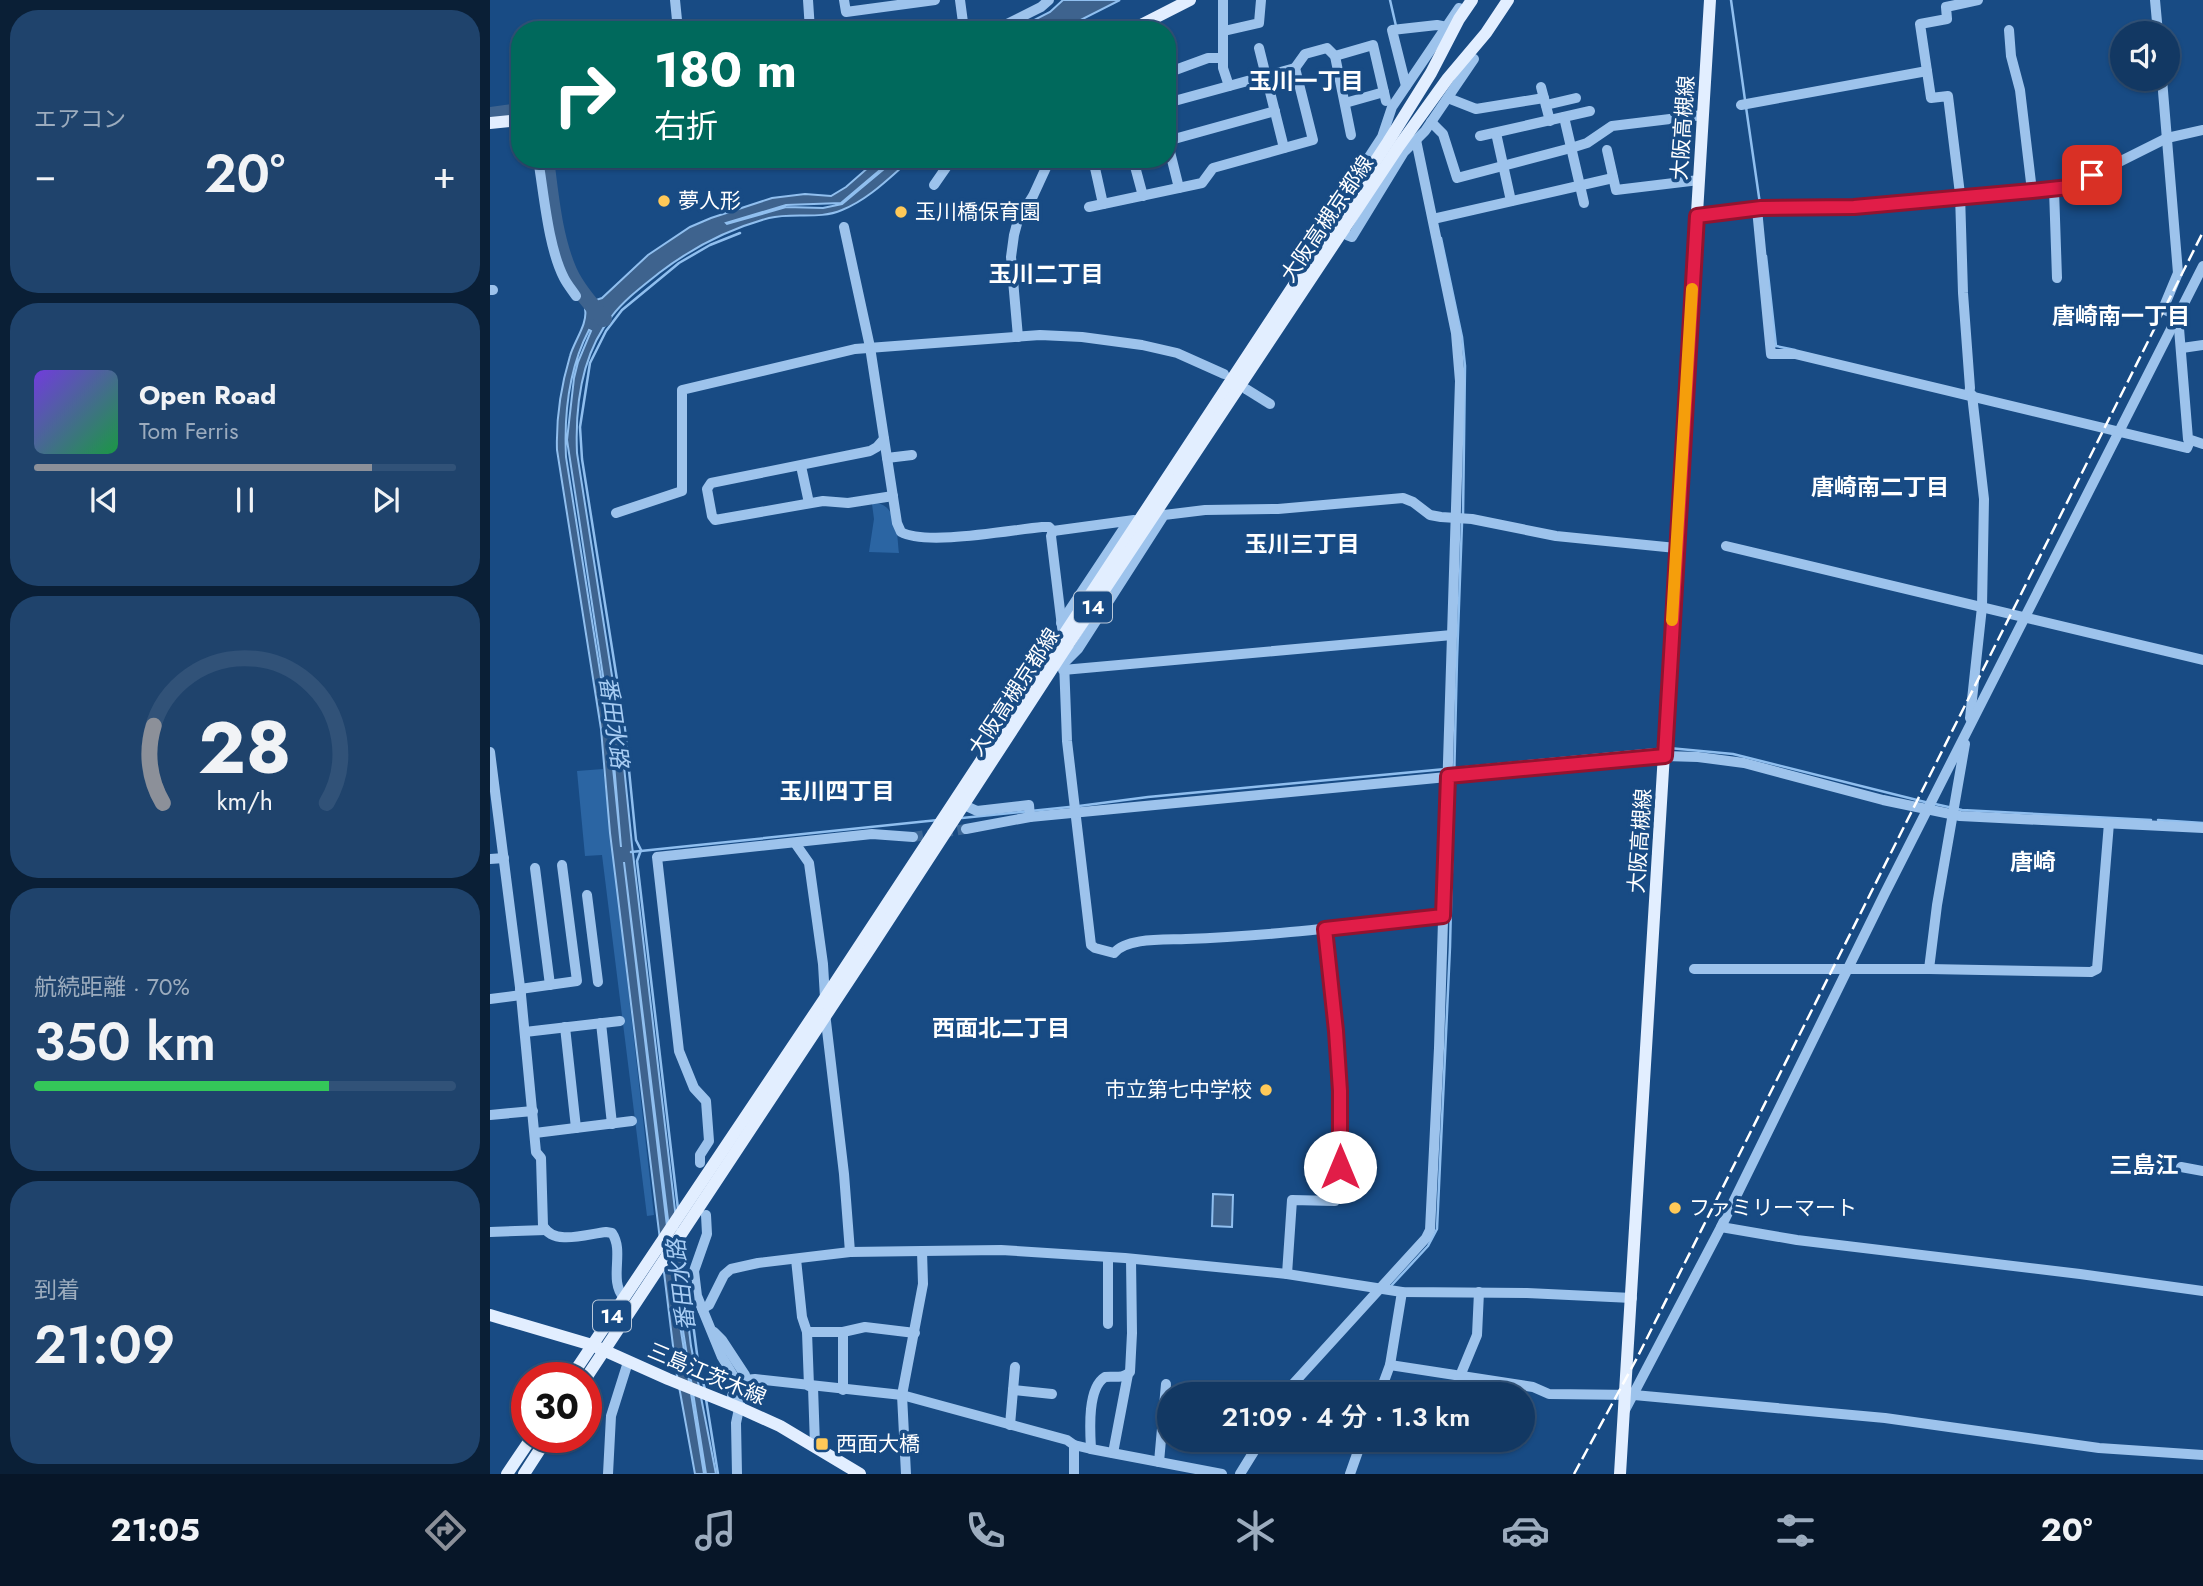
<!DOCTYPE html>
<html lang="ja">
<head>
<meta charset="utf-8">
<style>
	:root { --surface:#123863; --page:#1f436c; --text:#f1f3f6; --muted:#9cacbe; --line:#315278; --accent:#8c9099 }
	body { margin:0; font-family:Jost,"Noto Sans JP",sans-serif; background:var(--page); color:var(--text); height:100vh; display:flex; flex-direction:column; font-size:26px; white-space:nowrap }
	* { box-sizing:border-box; margin:0 }
	p { font-size:23px; color:var(--muted) }
	.icon { flex:none; width:38px; height:38px; fill:none; stroke:currentColor; stroke-width:2; stroke-linecap:round; stroke-linejoin:round }
	.map { position:relative; flex:1; overflow:hidden }
	.drawer { display:flex; flex-direction:column; gap:10px; padding:10px; background:#0a1f36; width:490px }
	.drawer>* { flex:none }
	.top-card { position:absolute; left:21px; top:21px; width:665px; height:147px; border-radius:28px; box-shadow:0 2px 5px #0004,0 0 0 2px var(--line); background:#00695c; color:#fff; overflow:hidden }
	.controls { position:absolute; left:1620px; top:21px; display:grid; gap:14px }
	.controls a { display:grid; place-items:center; width:70px; height:70px; border-radius:50%; background:var(--surface); box-shadow:0 2px 5px #0004,0 0 0 2px var(--line); font-size:35px }
	.speed { position:absolute; left:21px; top:1362px; display:flex; gap:14px; font-size:35px; font-weight:700; text-align:center }
	.speed>* { display:grid; place-content:center; width:91px; height:91px; border-radius:50%; background:var(--surface); box-shadow:0 2px 5px #0004,0 0 0 2px var(--line); line-height:1 }
	.speed .limit { border:10px solid #d22; background:#fff; color:#111 }
	.pin { position:absolute; display:grid; place-items:center; width:60px; height:60px; color:#fff; margin:-30px; border-radius:14px; box-shadow:0 4px 10px #0006 }
	.me { position:absolute; width:77px; margin:-38px; rotate:0deg; stroke-linejoin:round; filter:drop-shadow(0 0 5px #0008) }
	.turn { display:flex; align-items:center; gap:24px; height:147px; padding:0 28px; font-size:32px }
	.turn .icon { width:91px; height:91px; stroke-width:2.5 }
	.turn b { display:block; font-size:49px; line-height:60px }
	.big { font-size:52px; font-weight:600; line-height:1.1 }
	.drawer .tile { flex:1; display:flex; flex-direction:column; justify-content:center; gap:10px; min-width:0; padding:0 24px; border-radius:28px; background:var(--page) }
	.drawer .dial { align-items:center; gap:0 }
	.dial svg { height:182px; overflow:visible; fill:none; stroke:var(--line); stroke-width:7; stroke-linecap:round; text-anchor:middle }
	.dial text { fill:var(--text); stroke:none }
	.song { display:flex; align-items:center; gap:21px }
	.cover { width:84px; height:84px; border-radius:10px; background:linear-gradient(135deg,hsl(260 70% 55%),hsl(140 70% 35%)) }
	.played { height:7px; border-radius:4px; background:linear-gradient(90deg,var(--accent) 80%,var(--line) 80%) }
	.keys { display:flex; justify-content:space-around; direction:ltr }
	.heat { display:flex; justify-content:space-between; align-items:center; font-size:38px; direction:ltr }
	.charge { height:10px; border-radius:5px; background:linear-gradient(90deg,#34c759 70%,var(--line) 0) }
	.trip { position:absolute; left:667px; top:1382px; width:378px; height:70px; border-radius:35px; background:var(--surface); box-shadow:0 2px 5px #0004,0 0 0 2px var(--line); font-weight:600; line-height:70px; text-align:center }
	.menu { display:flex; height:112px; justify-content:space-around; align-items:center; background:#071628; color:var(--muted) }
	.menu .icon { width:49px; height:49px }
	.menu .selected { color:var(--accent) }
	.menu b { font-size:32px; color:var(--text) }
	main { display:flex; flex:1; min-height:0 }
	.map>svg:first-child { display:block }
	.green { fill:#2b65a3 }
	.water { fill:#3e638e; stroke:#90bfef; stroke-width:2; fill-rule:evenodd }
	.lines { fill:none; stroke-linecap:round; stroke-linejoin:round }
	.stream { stroke:#90bfef; stroke-width:2.5 }
	.river { stroke:#3e638e; stroke-width:16 }
	.minor-tunnel { stroke:#3b6696; stroke-width:10; stroke-dasharray:10 5; stroke-linecap:butt }
	.minor { stroke:#9dc3ec; stroke-width:10 }
	.major { stroke:#e2eeff; stroke-width:12 }
	.rail { stroke:#fff; stroke-width:2.5; stroke-dasharray:12 5; stroke-linecap:butt }
	.route-casing { stroke:#92132f; stroke-width:18 }
	.route { stroke:#e11d48; stroke-width:12 }
	.slow { stroke:#f59e0b; stroke-width:12 }
	.poi-dot { fill:#ffc958; stroke:#184b84; stroke-width:2.5 }
	.labels { text-anchor:middle; dominant-baseline:central; stroke-width:7; stroke-linejoin:round; paint-order:stroke }
	.shield { fill:#184b84; stroke:#bac9da; stroke-width:2 }
	.shield-label { font-size:19px; font-weight:bold; fill:#fff }
	.street-label { font-size:21px; fill:#fff; stroke:#184b84 }
	.poi-label { font-size:21px; fill:#fff; stroke:#184b84; text-anchor:start }
	.neighbourhood-label { font-size:23px; font-weight:bold; fill:#fff; stroke:#184b84 }
	.water-label { font-size:23px; font-style:italic; fill:#a8cdf4; stroke:#184b84 }
</style>
</head>
<body>
<main>
<section class="drawer">
<div class="tile"><p>エアコン</p>
<div class="heat"><a>−</a><b class="big">20°</b><a>+</a></div>
</div>
<div class="tile">
<div class="song"><i class="cover"></i><div><b>Open Road</b><p>Tom Ferris</p></div></div>
<div class="played"></div>
<div class="keys"><svg class="icon" aria-label="previous" viewBox="0 0 24 24"><path d="M18 5L8 12l10 7zM5 5v14"/></svg><svg class="icon" aria-label="pause" viewBox="0 0 24 24"><path d="M8 5v14M16 5v14"/></svg><svg class="icon" aria-label="next" viewBox="0 0 24 24"><path d="M6 5l10 7-10 7zM19 5v14"/></svg></div>
</div>
<div class="tile dial"><svg viewBox="0 0 100 80">
<path d="M14 69A42 42 0 1 1 86 69"/>
<path d="M14 69A42 42 0 0 1 10 35" stroke="#8c9099"/>
<text x="50" y="56" font-size="32" font-weight="700">28</text>
<text x="50" y="72" font-size="11">km/h</text>
</svg></div>
<div class="tile"><p>航続距離 · 70%</p><b class="big">350 km</b><div class="charge"></div></div>
<div class="tile"><p>到着</p><b class="big">21:09</b></div>
</section>
<div class="map">
<svg width="1713" height="1474" viewBox="0 0 1713 1474">
	<rect width="100%" height="100%" fill="#184b84"/>
	<g class="green">
		<path d="M 387,503 C 408,507 407,536 409,553 L 379,552 L 384,519 L 382,504 Z"/>
		<path d="M 113,769 L 164,1215 L 157,1216 L 112,855 L 95,856 L 87,771 Z"/>
	</g>
	<g class="water">
		<path d="M 573,0 L 630,0 L 571,30 L 525,30 L 560,12 Z"/>
		<path d="M 388,159 L 403,159 L 351,203 L 296,205 L 236,223 L 237,224 L 296,207 L 333,208 L 352,204 L 406,159 L 421,159 C 399,178 379,199 352,210 C 329,220 304,212 279,218 C 238,229 203,247 169,273 C 153,286 135,299 122,316 C 92,353 85,406 87,453 L 130,727 L 142,845 L 201,1346 L 226,1474 L 216,1474 L 187,1293 L 134,862 L 185,1294 L 214,1474 L 205,1474 L 186,1370 L 120,833 L 111,729 L 67,450 C 66,419 71,386 80,356 C 84,341 98,324 95,309 L 103,304 L 106,300 L 112,298 L 158,255 L 200,227 L 221,218 L 282,198 L 315,194 L 341,196 L 356,187 ZM 99,330 L 101,331 L 88,362 L 84,378 L 77,440 L 121,728 L 131,847 L 119,728 L 76,457 C 74,415 79,368 99,330 Z"/>
		<path d="M 723,1194 L 743,1195 L 742,1227 L 722,1226 Z"/>
	</g>
	<g class="lines">
		<g class="stream">
			<path d="M 900,0 L 906,26"/>
			<path d="M 1241,0 L 1255,100"/>
			<path d="M 1256,107 L 1270,204"/>
			<path d="M 951,238 L 972,337 L 975,366 L 973,516"/>
			<path d="M 1276,256 L 1286,346 L 1305,350"/>
			<path d="M 1179,748 L 1243,754 L 1439,803"/>
			<path d="M 1445,804 L 1472,810 L 1661,820"/>
			<path d="M 472,818 L 589,806 L 658,797 L 1168,749"/>
			<path d="M 1668,820 L 1713,823"/>
			<path d="M 141,852 L 448,820"/>
			<path d="M 188,1209 L 147,861 L 151,850 L 146,840 L 135,730 L 92,459 L 90,427 L 100,363 L 116,331 L 132,310 L 189,263 L 220,245 L 250,233"/>
			<path d="M 192,1240 L 209,1369 L 215,1389"/>
			<path d="M 901,1286 L 938,1246 L 947,1229 L 960,947 L 967,659 L 972,523"/>
			<path d="M 216,1399 L 228,1474"/>
		</g>
		<g class="river">
			<path d="M 0,115 L 30,111"/>
			<path d="M 56,159 C 61,196 64,236 79,271 C 87,289 101,305 114,319"/>
		</g>
		<path class="minor-tunnel" d="M 423,837 L 476,829"/>
		<g class="minor">
			<path d="M 185,0 L 188,30"/>
			<path d="M 318,0 L 320,30"/>
			<path d="M 354,0 L 356,12 L 445,0"/>
			<path d="M 470,0 L 474,30"/>
			<path d="M 733,0 L 733,68 L 739,86"/>
			<path d="M 1665,0 L 1668,33"/>
			<path d="M 505,30 L 551,7 L 559,0"/>
			<path d="M 1519,30 L 1521,56 L 1530,90 L 1542,191"/>
			<path d="M 734,31 L 769,23 L 771,0"/>
			<path d="M 769,48 L 794,148"/>
			<path d="M 845,56 L 883,45 L 896,101"/>
			<path d="M 805,68 L 815,54 L 837,48 L 845,56 L 861,135"/>
			<path d="M 677,73 L 718,58 L 733,58"/>
			<path d="M 1672,79 L 1688,273 L 1673,309 L 1688,316 L 1698,439 L 1713,444"/>
			<path d="M 916,86 L 902,30 L 947,25 L 957,27"/>
			<path d="M 1051,87 L 1060,121"/>
			<path d="M 958,98 L 986,109 L 1054,98"/>
			<path d="M 855,103 L 894,92"/>
			<path d="M 1056,105 L 1086,98"/>
			<path d="M 1251,105 L 1437,71"/>
			<path d="M 1074,117 L 1094,203"/>
			<path d="M 941,122 L 953,134 L 967,178 L 1081,148 L 1097,143 L 1122,126 L 1213,115"/>
			<path d="M 1006,133 L 1021,201"/>
			<path d="M 990,136 L 1100,111"/>
			<path d="M 677,140 L 689,188"/>
			<path d="M 677,141 L 785,111"/>
			<path d="M 1117,150 L 1126,190 L 1209,180"/>
			<path d="M 48,159 C 54,194 58,247 74,278 C 77,284 82,290 86,296"/>
			<path d="M 603,159 L 613,204"/>
			<path d="M 643,159 L 653,196"/>
			<path d="M 444,185 L 462,159"/>
			<path d="M 1564,189 L 1567,278"/>
			<path d="M 599,207 L 712,183 L 723,168 L 823,140 L 805,68 L 677,103"/>
			<path d="M 1267,209 L 1364,207 L 1579,187 L 1677,138 L 1713,130"/>
			<path d="M 1207,216 L 1267,209 L 1281,354 L 1305,354 L 1697,448 L 1700,441"/>
			<path d="M 943,219 L 1123,178"/>
			<path d="M 839,225 L 836,223 L 892,137 L 902,107 L 969,8"/>
			<path d="M 354,227 L 380,347 L 407,523 L 411,532 C 436,546 520,530 552,527 L 559,527 L 563,531 L 644,520"/>
			<path d="M 857,235 L 862,237 L 914,152 L 935,131 L 984,59"/>
			<path d="M 0,290 L 3,290"/>
			<path d="M 528,337 L 521,257 L 524,235 L 528,220 L 543,196 L 560,159"/>
			<path d="M 1692,348 L 1713,345"/>
			<path d="M 756,389 L 780,404"/>
			<path d="M 1479,394 L 1480,388 L 1473,293 L 1470,194 L 1458,96 L 1441,98 L 1430,24 L 1457,19 L 1456,7 L 1488,0"/>
			<path d="M 394,439 L 387,447 L 380,451 L 221,483 L 217,489 L 222,516 L 225,520 L 333,501 L 358,503 L 403,496"/>
			<path d="M 397,458 L 422,455"/>
			<path d="M 311,466 L 319,503"/>
			<path d="M 126,513 L 192,491 L 192,390 L 365,349 L 550,335 L 592,337 L 652,345 L 687,353 L 734,374"/>
			<path d="M 563,531 L 561,536 L 573,635 L 577,741 L 601,945 L 605,948 L 624,953 C 637,937 676,940 696,939 C 782,936 868,925 953,916"/>
			<path d="M 1236,546 L 1713,660"/>
			<path d="M 571,623 L 638,522"/>
			<path d="M 573,664 L 588,649 L 674,515 L 715,510 L 788,509 L 913,498 L 923,502 L 940,515 L 951,517 L 982,519 L 1066,536 L 1186,548"/>
			<path d="M 573,670 L 962,635"/>
			<path d="M 1480,718 L 1492,607 L 1494,499 L 1482,395"/>
			<path d="M 0,752 L 31,995 L 46,1152 L 51,1158 L 53,1226 C 64,1246 97,1234 116,1232 L 122,1233 C 135,1252 118,1280 134,1298"/>
			<path d="M 474,805 L 487,811 L 539,805 L 540,817"/>
			<path d="M 476,829 L 540,817 L 1175,756 L 1208,757 L 1254,763 L 1393,800 L 1470,816 L 1713,828"/>
			<path d="M 305,843 L 319,863 L 333,964 L 335,998"/>
			<path d="M 0,859 L 14,858"/>
			<path d="M 45,868 L 60,985"/>
			<path d="M 97,895 L 108,982"/>
			<path d="M 1204,969 L 1439,969 L 1601,972 L 1607,969 L 1619,823"/>
			<path d="M 1439,969 L 1447,905 L 1475,744"/>
			<path d="M 30,989 L 87,981 L 72,865"/>
			<path d="M 0,999 L 31,995"/>
			<path d="M 335,1013 L 354,1174 L 360,1252"/>
			<path d="M 111,1023 L 122,1124"/>
			<path d="M 75,1027 L 86,1128"/>
			<path d="M 35,1032 L 130,1021"/>
			<path d="M 0,1115 L 43,1111"/>
			<path d="M 45,1133 L 142,1121"/>
			<path d="M 210,1163 L 210,1155 L 219,1141 L 216,1101 L 204,1088 L 189,1051 L 167,857 L 382,834 L 423,837"/>
			<path d="M 1691,1167 L 1713,1171"/>
			<path d="M 216,1215 L 217,1234 L 204,1271 L 207,1296 L 232,1357 L 244,1377 L 244,1389 L 240,1404"/>
			<path d="M 1231,1227 L 1307,1240 L 1590,1274 L 1713,1291"/>
			<path d="M 0,1232 L 56,1230"/>
			<path d="M 306,1259 L 312,1317 L 317,1332 L 319,1386"/>
			<path d="M 797,1274 L 802,1200 L 845,1201 L 850,1193 L 850,1091 L 845,1016 L 835,929"/>
			<path d="M 212,1309 L 219,1305 L 234,1275 L 241,1269 L 268,1263 L 360,1252 L 432,1251 L 511,1250 L 635,1258 L 797,1274 L 912,1292 L 1037,1293 L 1142,1298"/>
			<path d="M 618,1324 L 618,1257"/>
			<path d="M 224,1332 L 232,1340 L 255,1375 L 255,1380 L 246,1423 L 247,1474"/>
			<path d="M 317,1332 L 353,1332 L 375,1327 L 425,1333"/>
			<path d="M 353,1332 L 353,1390"/>
			<path d="M 900,1365 L 1043,1387 L 1059,1394 L 1144,1395 L 1395,1418 L 1609,1448 L 1713,1455"/>
			<path d="M 970,1376 L 987,1335 L 989,1292"/>
			<path d="M 255,1380 L 265,1379 L 412,1395 L 577,1440 L 584,1445 L 601,1449 L 732,1474"/>
			<path d="M 323,1387 L 325,1445"/>
			<path d="M 523,1390 L 562,1394"/>
			<path d="M 793,1395 L 936,1238 L 940,1230 L 949,1048 L 970,381 L 966,333 L 926,140"/>
			<path d="M 889,1395 L 900,1365 L 912,1292"/>
			<path d="M 1134,1412 L 1231,1227 L 1395,893 L 1713,266"/>
			<path d="M 520,1425 L 525,1367"/>
			<path d="M 584,1445 L 584,1474"/>
			<path d="M 601,1449 C 600,1431 597,1388 615,1377 C 624,1376 633,1379 640,1372 L 642,1333 L 641,1259"/>
			<path d="M 623,1453 L 638,1374"/>
			<path d="M 669,1462 L 676,1384"/>
			<path d="M 118,1474 L 121,1416 L 138,1362"/>
			<path d="M 416,1474 L 412,1395 L 433,1284 L 432,1251"/>
			<path d="M 750,1474 L 771,1440"/>
			<path d="M 860,1474 L 872,1440"/>
		</g>
		<g class="major">
			<path d="M 641,30 L 700,0"/>
			<path d="M 0,123 L 30,120"/>
			<path d="M 0,1315 L 102,1345 L 178,1379 L 250,1408 L 290,1426 L 370,1474"/>
			<path d="M 81,1377 L 335,998 L 898,142 L 941,73 L 969,19 L 982,0"/>
			<path d="M 96,1378 L 381,947 L 573,652 L 909,146 L 958,78 L 996,33 L 1018,0"/>
			<path d="M 17,1474 L 42,1437"/>
			<path d="M 34,1474 L 58,1437"/>
			<path d="M 1130,1474 L 1220,0"/>
		</g>
		<path class="rail" d="M 1084,1474 L 1147,1358 L 1713,232"/>
	</g>
	<g class="lines">
		<defs>
			<path id="route" d="M 850,1167 L 850,1091 L 846,1031 L 835,929 L 953,916 L 958,776 L 1175,756 L 1207,216 L 1271,208 L 1364,207 L 1542,191 L 1579,187 L 1602,175"/>
		</defs>
		<use href="#route" class="route-casing"/>
		<use href="#route" class="route"/>
		<path class="slow" d="M 1182,620 L 1202,289"/>
	</g>
	<g class="poi-dot">
		<circle cx="174" cy="201" r="7"/>
		<circle cx="411" cy="212" r="7"/>
		<circle cx="776" cy="1090" r="7"/>
		<circle cx="1185" cy="1208" r="7"/>
		<rect x="325" y="1437" width="14" height="14" rx="3.5"/>
	</g>
	<g class="labels">
		<g class="shield">
			<rect x="584" y="591.5" width="38" height="31" rx="5"/>
			<rect x="103" y="1300.5" width="38" height="31" rx="5"/>
		</g>
		<g class="shield-label">
			<text x="603" y="607">14</text>
			<text x="122" y="1316">14</text>
		</g>
		<g class="street-label">
			<text transform="translate(1193 128) rotate(-86)">大阪高槻線</text>
			<text transform="translate(837 219) rotate(-56)">大阪高槻京都線</text>
			<text transform="translate(524 692) rotate(-57)">大阪高槻京都線</text>
			<text transform="translate(1150 841) rotate(-86)">大阪高槻線</text>
			<text transform="translate(217 1374) rotate(23)">三島江茨木線</text>
		</g>
		<g class="poi-label">
			<text x="188" y="201">夢人形</text>
			<text x="425" y="212">玉川橋保育園</text>
			<text x="762" y="1090" text-anchor="end">市立第七中学校</text>
			<text x="1199" y="1208">ファミリーマート</text>
			<text x="346" y="1444">西面大橋</text>
		</g>
		<g class="neighbourhood-label">
			<text x="816" y="81">玉川一丁目</text>
			<text x="556" y="274">玉川二丁目</text>
			<text x="1631" y="316">唐崎南一丁目</text>
			<text x="1390" y="487">唐崎南二丁目</text>
			<text x="812" y="544">玉川三丁目</text>
			<text x="347" y="791">玉川四丁目</text>
			<text x="1543" y="862">唐崎</text>
			<text x="511" y="1028">西面北二丁目</text>
			<text x="1654" y="1165">三島江</text>
		</g>
		<g class="water-label">
			<text transform="translate(124 722) rotate(82)">番田水路</text>
			<text transform="translate(191 1285) rotate(-97)">番田水路</text>
		</g>
	</g>
</svg>
<div class="controls">
<a><svg class="icon" aria-label="sound" viewBox="0 0 24 24"><path d="M4 9h4l5-4v14l-5-4H4zM17 9q2 3 0 6"/></svg></a>
</div>
<div class="speed"><div class="limit">30</div></div>
<div class="pin" style="left:1602px;top:175px;background:#d93025"><svg class="icon" aria-label="arrive" viewBox="0 0 24 24"><path d="M6 21V4h12l-3 4 3 4H6"/></svg></div>
<svg class="me" style="left:850px;top:1167px" viewBox="-20 -20 40 40"><circle r="19" fill="#fff"/><path d="M0-13L10 11 0 6-10 11z" fill="#e11d48"/></svg>
<div class="trip">21:09 · 4 分 · 1.3 km</div>
<div class="top-card">
<div class="turn"><svg class="icon" aria-label="right" viewBox="0 0 24 24"><path d="M7 20v-9h11M14 6l5 5-5 5"/></svg><div><b>180 m</b>右折</div></div>
</div>
</div>
</main>
<nav class="menu">
<b>21:05</b>
<svg class="icon selected" aria-label="directions" viewBox="0 0 24 24"><path d="M12 3l9 9-9 9-9-9zM9 14v-3h6M13 9l2 2-2 2"/></svg>
<svg class="icon" aria-label="music" viewBox="0 0 24 24"><path d="M9 18V5l10-2v13"/><circle cx="6" cy="18" r="3"/><circle cx="16" cy="16" r="3"/></svg>
<svg class="icon" aria-label="phone" viewBox="0 0 24 24"><path d="M5 4h4l2 5-3 2q2 4 5 5l2-3 5 2v4C11 20 4 13 5 4z"/></svg>
<svg class="icon" aria-label="climate" viewBox="0 0 24 24"><path d="M12 3v18M4 7l16 10M4 17L20 7"/></svg>
<svg class="icon" aria-label="car" viewBox="0 0 24 24"><path d="M5 17H2v-5l4-1 3-4h7l3 4 3 1v5h-3M9 17h6M6 11h13"/><circle cx="7" cy="17" r="2"/><circle cx="17" cy="17" r="2"/></svg>
<svg class="icon" aria-label="filters" viewBox="0 0 24 24"><path d="M4 7h16M4 17h16"/><circle cx="9" cy="7" r="2"/><circle cx="15" cy="17" r="2"/></svg>
<b>20°</b>
</nav>
</body>
</html>
